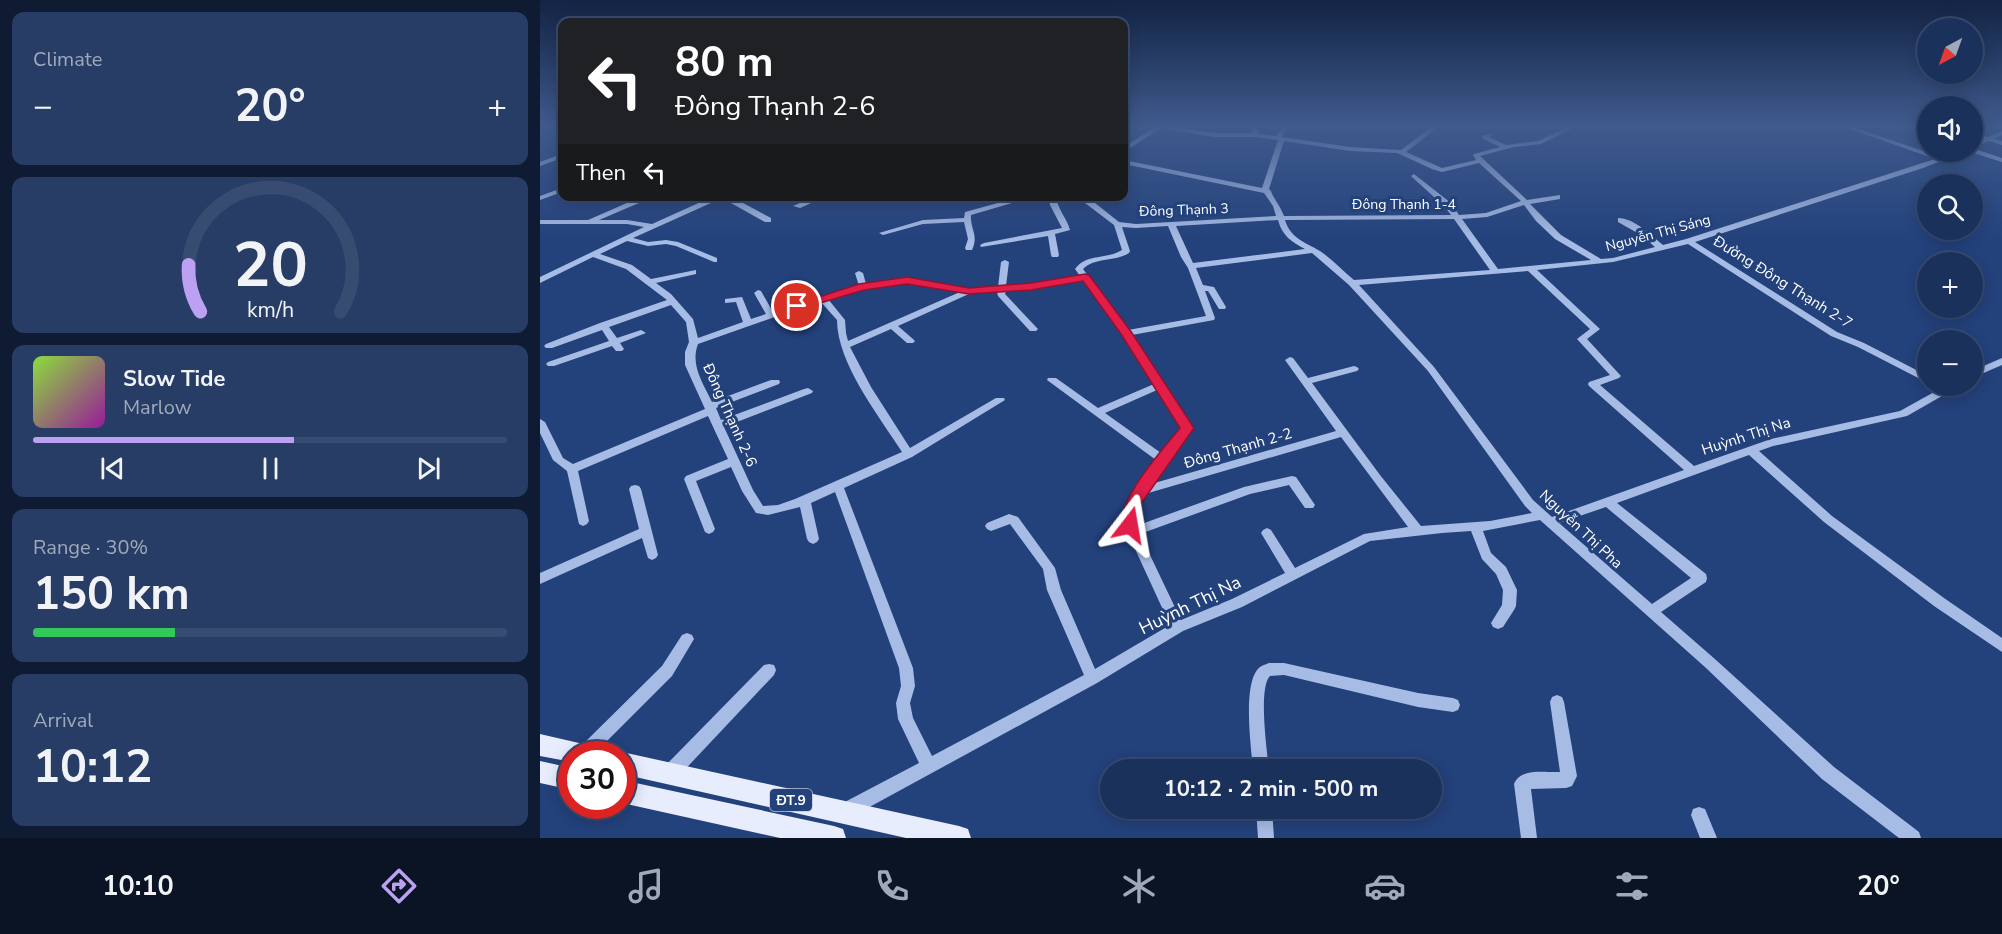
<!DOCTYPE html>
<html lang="en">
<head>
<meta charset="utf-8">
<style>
	:root { --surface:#1a315c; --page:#273d65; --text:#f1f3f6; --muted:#9fa9bb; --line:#384c72; --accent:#bca0f2 }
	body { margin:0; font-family:"Nunito Sans",sans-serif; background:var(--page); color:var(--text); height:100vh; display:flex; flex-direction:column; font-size:22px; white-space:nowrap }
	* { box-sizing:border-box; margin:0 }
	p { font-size:20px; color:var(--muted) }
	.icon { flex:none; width:33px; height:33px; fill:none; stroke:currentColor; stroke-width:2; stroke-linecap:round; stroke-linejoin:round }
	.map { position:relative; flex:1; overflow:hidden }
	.sheet { display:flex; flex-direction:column; gap:12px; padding:12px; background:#0e1b33; width:540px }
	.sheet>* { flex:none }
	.guide { position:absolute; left:18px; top:18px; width:570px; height:183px; border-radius:12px; box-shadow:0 3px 15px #0003,0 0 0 2px var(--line); background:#202124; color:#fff; overflow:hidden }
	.needle { width:39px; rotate:221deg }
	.buttons { position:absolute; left:1377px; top:18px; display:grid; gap:12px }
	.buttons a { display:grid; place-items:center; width:66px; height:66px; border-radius:50%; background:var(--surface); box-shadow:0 3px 15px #0003,0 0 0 2px var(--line); font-size:30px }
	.speed { position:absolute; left:18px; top:741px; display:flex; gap:12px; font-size:30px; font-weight:700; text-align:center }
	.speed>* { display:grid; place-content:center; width:78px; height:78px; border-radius:50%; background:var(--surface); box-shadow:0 3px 15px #0003,0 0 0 2px var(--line); line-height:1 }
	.speed .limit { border:9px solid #d22; background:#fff; color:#111 }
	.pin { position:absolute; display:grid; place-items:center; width:51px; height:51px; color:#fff; margin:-26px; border:3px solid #fff; border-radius:50%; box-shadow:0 2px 6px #0007 }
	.me { position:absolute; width:66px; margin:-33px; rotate:14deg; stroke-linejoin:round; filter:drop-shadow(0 0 4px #0008) }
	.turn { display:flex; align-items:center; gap:21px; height:126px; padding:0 18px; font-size:27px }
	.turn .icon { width:78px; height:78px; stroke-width:2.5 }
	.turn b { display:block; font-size:42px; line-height:51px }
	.then { display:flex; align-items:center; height:57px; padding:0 18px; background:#0003; gap:12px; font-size:22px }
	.big { font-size:45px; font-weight:700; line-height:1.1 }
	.sheet .widget { flex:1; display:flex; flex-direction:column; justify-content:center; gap:9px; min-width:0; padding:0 21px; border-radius:12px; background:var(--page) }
	.sheet .dial { align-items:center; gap:0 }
	.dial svg { height:156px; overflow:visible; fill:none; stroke:var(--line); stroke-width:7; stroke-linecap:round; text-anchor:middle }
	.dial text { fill:var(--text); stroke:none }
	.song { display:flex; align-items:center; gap:18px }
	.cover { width:72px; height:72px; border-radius:9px; background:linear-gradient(135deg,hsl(90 70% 55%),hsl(300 70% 35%)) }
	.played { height:6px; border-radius:3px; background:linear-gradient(90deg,var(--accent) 55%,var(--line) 55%) }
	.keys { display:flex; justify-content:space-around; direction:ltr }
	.heat { display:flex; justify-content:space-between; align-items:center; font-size:33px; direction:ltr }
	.charge { height:9px; border-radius:4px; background:linear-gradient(90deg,#34c759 30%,var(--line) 0) }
	.trip { position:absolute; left:560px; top:759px; width:342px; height:60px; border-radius:30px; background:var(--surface); box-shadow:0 3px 15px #0003,0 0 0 2px var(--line); font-weight:700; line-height:60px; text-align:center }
	.tabs { display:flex; height:96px; justify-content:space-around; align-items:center; background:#0a1425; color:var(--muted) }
	.tabs .icon { width:42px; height:42px }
	.tabs .selected { color:var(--accent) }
	.tabs b { font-size:27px; color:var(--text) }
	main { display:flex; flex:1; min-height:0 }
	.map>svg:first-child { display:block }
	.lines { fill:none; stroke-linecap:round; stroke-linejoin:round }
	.minor { fill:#a7bce5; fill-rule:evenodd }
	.major { fill:#e7edfd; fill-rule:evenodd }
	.route { fill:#e11d48; stroke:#92132f; stroke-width:1.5 }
	.labels { text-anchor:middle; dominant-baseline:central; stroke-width:6; stroke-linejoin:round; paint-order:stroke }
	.far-street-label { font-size:14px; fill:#fff; stroke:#23417b }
	.shield { fill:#23417b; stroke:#bdc6d7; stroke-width:1.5 }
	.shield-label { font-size:14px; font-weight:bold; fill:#fff }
	.street-label { font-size:15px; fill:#fff; stroke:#23417b }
	.near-street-label { font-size:18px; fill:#fff; stroke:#23417b }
</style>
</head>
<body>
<main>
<section class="sheet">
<div class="widget"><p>Climate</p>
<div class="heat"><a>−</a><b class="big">20°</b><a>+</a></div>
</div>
<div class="widget dial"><svg viewBox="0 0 100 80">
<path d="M14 69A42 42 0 1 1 86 69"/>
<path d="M14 69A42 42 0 0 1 8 45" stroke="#bca0f2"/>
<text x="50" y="56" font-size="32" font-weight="700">20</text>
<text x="50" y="72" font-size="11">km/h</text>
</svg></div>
<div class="widget">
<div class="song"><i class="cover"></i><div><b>Slow Tide</b><p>Marlow</p></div></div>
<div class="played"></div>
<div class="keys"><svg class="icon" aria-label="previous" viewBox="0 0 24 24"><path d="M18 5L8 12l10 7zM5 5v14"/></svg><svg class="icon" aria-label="pause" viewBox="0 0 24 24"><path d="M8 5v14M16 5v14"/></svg><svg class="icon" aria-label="next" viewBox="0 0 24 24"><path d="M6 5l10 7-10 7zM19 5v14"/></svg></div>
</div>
<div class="widget"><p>Range · 30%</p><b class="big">150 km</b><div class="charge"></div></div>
<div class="widget"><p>Arrival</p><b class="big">10:12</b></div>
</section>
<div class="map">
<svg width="1462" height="838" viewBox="0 0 1462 838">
	<rect width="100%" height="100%" fill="#23417b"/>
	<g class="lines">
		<g class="minor">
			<path d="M 9,125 L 16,125 L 13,127 Z"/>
			<path d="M 608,125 L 622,125 L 674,133 L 712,133 L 710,125 L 716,125 L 719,134 L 736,136 L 743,125 L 749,125 L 742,137 L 810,147 L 861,150 L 894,125 L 901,125 L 866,152 L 902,168 L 936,160 L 933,155 L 934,154 L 960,147 L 942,138 L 942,136 L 951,134 L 952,135 L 949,137 L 966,145 L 998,141 L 1032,125 L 1039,125 L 1001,144 L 974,147 L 940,156 L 987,200 L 1020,195 L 1020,199 L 990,204 L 1021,235 L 1061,259 L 1073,258 L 1115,247 L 1101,235 L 1078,222 L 1078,218 C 1094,218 1111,235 1123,245 L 1146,239 L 1395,159 L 1299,125 L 1307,125 L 1401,157 L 1415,152 L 1422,152 L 1421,153 L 1383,168 L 1155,242 L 1297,332 L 1324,343 L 1388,376 L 1388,383 L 1318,347 L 1291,336 L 1148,244 L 1073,262 L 997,270 L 1060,329 L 1047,339 L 1081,376 L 1079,378 L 1060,385 L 1154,466 L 1231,439 L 1360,411 L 1405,386 L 1417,386 L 1416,388 L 1367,416 L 1233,446 L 1219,451 L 1292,516 L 1404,598 L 1462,638 L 1462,652 L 1394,606 L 1284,522 L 1209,455 L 1077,503 L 1166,574 L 1167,578 L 1166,582 L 1121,612 L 1176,660 L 1294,767 L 1379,832 L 1381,838 L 1359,838 L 1282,779 L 1166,668 L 1000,520 L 943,531 L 951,553 L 966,567 L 977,590 L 976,606 L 974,610 L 963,627 L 958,629 L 953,627 L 951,623 L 962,605 L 963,590 L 956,574 L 942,559 L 931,531 L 902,533 L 830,541 L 702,607 L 643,631 L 557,683 L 313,816 L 307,818 L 301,816 L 299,810 L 301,804 L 379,763 L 358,719 L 356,703 L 361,686 L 359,668 L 295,492 L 271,503 L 279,539 L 277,542 L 273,544 L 269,542 L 267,539 L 260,507 L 228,515 L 216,513 L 202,491 L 191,467 L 156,481 L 175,529 L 173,532 L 169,534 L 165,532 L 144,479 L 146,476 L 188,459 L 168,416 L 38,471 L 49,521 L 47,524 L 43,526 L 39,524 L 27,471 L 13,460 L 0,433 L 0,419 L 5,422 L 23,458 L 33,464 L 165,409 L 145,365 L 145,352 L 149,342 L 146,322 L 131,305 L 69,327 L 77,338 L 101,330 L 106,333 L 80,343 L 84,349 L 82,351 L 76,351 L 72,346 L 14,366 L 8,366 L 6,364 L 8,362 L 69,341 L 62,330 L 12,348 L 6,348 L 4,346 L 6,344 L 60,323 L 127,300 L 86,269 L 53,257 L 0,283 L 0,277 L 104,227 L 87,224 L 0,224 L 0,220 L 48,220 L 96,199 L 99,199 L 99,203 L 59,220 L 87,220 L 112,224 L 174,196 L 190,196 L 231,218 L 231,222 L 225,222 L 182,198 L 93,238 L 108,242 L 126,240 L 138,242 L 177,258 L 177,262 L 174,262 L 136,246 L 126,244 L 108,246 L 87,241 L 60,254 L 92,265 L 111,279 L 156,270 L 156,274 L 116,283 L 131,294 L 153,319 L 158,338 L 203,322 L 196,302 L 185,303 L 185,299 L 202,297 L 211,319 L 226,314 L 214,293 L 218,290 L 221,291 L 233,312 L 252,305 L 247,287 L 248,285 L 254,285 L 260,303 L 319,286 L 315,273 L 319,271 L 323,273 L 326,284 L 367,278 L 429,288 L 458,287 L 461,262 L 465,260 L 469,262 L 466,286 L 491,284 L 540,276 L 535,269 C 547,253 566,260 582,250 L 574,225 L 545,203 L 518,196 L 535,196 L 550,199 L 579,222 L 596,224 L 736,216 L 733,206 L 724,193 L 584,164 L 584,160 L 722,188 L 738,140 L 716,137 L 674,137 L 621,128 L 584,152 L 584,147 L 614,127 ZM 744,141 L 810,151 L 857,153 L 892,169 L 902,172 L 939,163 L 981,201 L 946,213 L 919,215 L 911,203 L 874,174 L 871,176 L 872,177 L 905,207 L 911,215 L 744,216 C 741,207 733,198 731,191 L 729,189 ZM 984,205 L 996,221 L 1015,239 L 1051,260 L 958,269 L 922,219 L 947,217 ZM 914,219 L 950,270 L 814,280 C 803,271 792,259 780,251 C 765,242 751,239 745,220 ZM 738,220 C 742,236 752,242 765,249 L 653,263 L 636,226 ZM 628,226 L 641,257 L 648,268 L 666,316 L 588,330 L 543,269 C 555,257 575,262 589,253 L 590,251 L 582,227 L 596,228 ZM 772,253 L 809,285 L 888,371 L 985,506 L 992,513 L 950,521 L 881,526 L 840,475 L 772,383 L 817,371 L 819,369 L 817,367 L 814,366 L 768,378 L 753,358 L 750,357 L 745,360 L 796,431 L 611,484 L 626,462 L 652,428 L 592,335 L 674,320 L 675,318 L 665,291 L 668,291 L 679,309 L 685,309 L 686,307 L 674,287 L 663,285 L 656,268 ZM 988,271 L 1050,329 L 1037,339 L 1070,375 L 1049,382 L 1048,384 L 1049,386 L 1144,470 L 1012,517 L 993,500 L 894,367 L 819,285 ZM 543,281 L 582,334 L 614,384 L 558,408 L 516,378 L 508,378 L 507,380 L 616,460 L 586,504 L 584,525 L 630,625 L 555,669 L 521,590 L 515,568 L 478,517 L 469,514 L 447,523 L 445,526 L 447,529 L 451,531 L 470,524 L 503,569 L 507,590 L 544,675 L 392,756 L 373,718 L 370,703 L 375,686 L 373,668 L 304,488 L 372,457 L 465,400 L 464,398 L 456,398 L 370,448 L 331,387 L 310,347 L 351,329 L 367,343 L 373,343 L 375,341 L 373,339 L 358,326 L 431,293 L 457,292 L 458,296 L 490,331 L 496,331 L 498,329 L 496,327 L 465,294 L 466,291 L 491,290 ZM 367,284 L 420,292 L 308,341 L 306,333 L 305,320 L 288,299 L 337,287 ZM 280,301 L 297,320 C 297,363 339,416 362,452 L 255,499 L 238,505 L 223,506 L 213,490 L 184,427 L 272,393 L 273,391 L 268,388 L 264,389 L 181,420 L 176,408 L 239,384 L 240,382 L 239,380 L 231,380 L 172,402 C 163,383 150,365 158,344 ZM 617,390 L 641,428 L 621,453 L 565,413 ZM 801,437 L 868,527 L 824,534 L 755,568 L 731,530 L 727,528 L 723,530 L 721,533 L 745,573 L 692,599 L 641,620 L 600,534 L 710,494 L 749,485 L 765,508 L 773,508 L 775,505 L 756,477 L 752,476 L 704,487 L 596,526 L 598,505 L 605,494 ZM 1066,507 L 1151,578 L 1112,604 L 1019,523 Z"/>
			<path d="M 803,125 L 810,125 L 807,127 Z"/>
			<path d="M 1462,131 L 1462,135 L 1454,139 L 1462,141 L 1462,145 L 1449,141 L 1432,148 L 1432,143 L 1443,139 L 1432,136 L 1432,132 L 1448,137 Z"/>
			<path d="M 1432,148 L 1462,158 L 1462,162 L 1430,152 L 1432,152 Z"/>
			<path d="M 22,154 L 22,158 L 0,166 L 0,162 Z"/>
			<path d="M 22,188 L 22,192 L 0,200 L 0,196 Z"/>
			<path d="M 276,196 L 287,196 L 260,208 L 253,206 Z"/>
			<path d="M 483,196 L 496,196 L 431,215 C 430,229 439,235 432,250 L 426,250 L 425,248 L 428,239 L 424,222 L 383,224 L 343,235 L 339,233 L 383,220 L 424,218 L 425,212 Z"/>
			<path d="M 508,196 L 516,196 C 517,209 527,218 530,230 L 515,234 L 519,255 L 518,257 L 512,257 L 511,255 L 508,236 L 441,247 L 440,245 L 444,243 L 522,228 L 510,205 Z"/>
			<path d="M 1462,358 L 1462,365 L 1432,378 L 1432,371 Z"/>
			<path d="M 95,485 L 99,486 L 101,489 L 118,555 L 116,558 L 112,560 L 108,558 L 102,538 L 0,584 L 0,573 L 99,529 L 89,489 L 91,486 Z"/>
			<path d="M 147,633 L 152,635 L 154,639 L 132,676 L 54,754 L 36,754 L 38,749 L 122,666 L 142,635 Z"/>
			<path d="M 729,663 L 744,663 L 878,693 L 913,698 L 918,700 L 920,705 L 918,710 L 913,712 L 878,707 L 744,675 L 730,676 C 718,688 727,751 729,770 L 713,770 C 711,746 703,689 717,670 C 720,666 724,665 729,663 Z"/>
			<path d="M 229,664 L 234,665 L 236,670 L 234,675 L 136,779 L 130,781 L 124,779 L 122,773 L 124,767 L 224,665 Z"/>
			<path d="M 1017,695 L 1022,697 L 1024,702 L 1037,776 L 1032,786 L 1026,788 L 991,789 L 997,838 L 981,838 L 974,784 C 981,767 1005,773 1020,772 L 1010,702 L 1012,697 Z"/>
			<path d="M 1159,807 L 1165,809 L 1177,838 L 1160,838 L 1151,815 L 1153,809 Z"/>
			<path d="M 716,808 L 732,808 L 734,838 L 718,838 Z"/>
		</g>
		<g class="major">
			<path d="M 0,734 L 52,746 L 55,754 L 32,754 L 32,762 L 0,756 Z"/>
			<path d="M 82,752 L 419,826 L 428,829 L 431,838 L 366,838 L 82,774 L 82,754 L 76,754 Z"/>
			<path d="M 0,761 L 32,768 L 32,790 L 0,783 Z"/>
			<path d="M 82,780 L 294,826 L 303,829 L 306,838 L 240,838 L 82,803 Z"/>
		</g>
	</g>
	<linearGradient id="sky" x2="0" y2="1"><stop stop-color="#132444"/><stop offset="0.52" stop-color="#3f5a8d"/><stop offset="1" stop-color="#3f5a8d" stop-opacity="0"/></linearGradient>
	<rect width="1462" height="242" fill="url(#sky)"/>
	<path class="route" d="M 545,274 L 549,275 L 592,333 L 654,428 L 600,505 L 595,530 L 584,530 C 571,505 625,447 640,428 L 581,334 L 543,281 L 491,290 L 429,294 L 367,284 L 324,290 L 257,310 L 251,306 L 319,284 L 367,277 L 429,288 L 491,283 Z"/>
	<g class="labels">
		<g class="far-street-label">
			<text x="864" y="204">Đông Thạnh 1-4</text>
			<text transform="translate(644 210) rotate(-2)">Đông Thạnh 3</text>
			<text transform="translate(1118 233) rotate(-15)">Nguyễn Thị Sáng</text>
		</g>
		<rect class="shield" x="230" y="789" width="42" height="22" rx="4.5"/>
		<g class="shield-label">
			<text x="251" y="800">ĐT.9</text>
		</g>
		<g class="street-label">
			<text transform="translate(1243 282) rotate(32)">Đường Đông Thạnh 2-7</text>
			<text transform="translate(190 415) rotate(66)">Đông Thạnh 2-6</text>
			<text transform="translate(1206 436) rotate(-18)">Huỳnh Thị Na</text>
			<text transform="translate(698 448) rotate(-16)">Đông Thạnh 2-2</text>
			<text transform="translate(1041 529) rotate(43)">Nguyễn Thị Pha</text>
		</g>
		<g class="near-street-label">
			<text transform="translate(650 605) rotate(-26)">Huỳnh Thị Na</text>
		</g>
	</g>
</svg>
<div class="buttons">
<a><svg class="needle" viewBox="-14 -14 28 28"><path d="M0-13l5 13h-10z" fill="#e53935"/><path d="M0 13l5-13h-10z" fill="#9fa9bb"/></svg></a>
<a><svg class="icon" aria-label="sound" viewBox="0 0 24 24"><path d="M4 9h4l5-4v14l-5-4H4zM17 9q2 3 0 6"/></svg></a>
<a><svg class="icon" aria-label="search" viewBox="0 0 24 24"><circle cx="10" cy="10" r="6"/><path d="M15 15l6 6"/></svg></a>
<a>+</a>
<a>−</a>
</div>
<div class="speed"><div class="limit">30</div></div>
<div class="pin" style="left:257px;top:306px;background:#d93025"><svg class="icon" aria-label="arrive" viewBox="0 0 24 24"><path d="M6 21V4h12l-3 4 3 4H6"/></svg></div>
<svg class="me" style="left:590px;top:525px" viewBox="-20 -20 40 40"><path d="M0-17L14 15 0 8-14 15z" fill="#e11d48" stroke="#fff" stroke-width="4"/></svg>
<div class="trip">10:12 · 2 min · 500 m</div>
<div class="guide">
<div class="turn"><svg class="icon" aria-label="left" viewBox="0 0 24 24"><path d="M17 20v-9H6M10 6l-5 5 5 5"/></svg><div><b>80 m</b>Đông Thạnh 2-6</div></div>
<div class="then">Then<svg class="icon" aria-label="left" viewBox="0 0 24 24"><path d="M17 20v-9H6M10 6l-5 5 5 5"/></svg></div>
</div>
</div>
</main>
<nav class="tabs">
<b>10:10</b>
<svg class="icon selected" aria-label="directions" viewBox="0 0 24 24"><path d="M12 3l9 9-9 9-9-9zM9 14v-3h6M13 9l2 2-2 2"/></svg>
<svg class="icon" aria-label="music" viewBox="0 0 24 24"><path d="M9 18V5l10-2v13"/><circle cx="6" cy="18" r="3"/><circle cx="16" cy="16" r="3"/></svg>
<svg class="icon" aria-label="phone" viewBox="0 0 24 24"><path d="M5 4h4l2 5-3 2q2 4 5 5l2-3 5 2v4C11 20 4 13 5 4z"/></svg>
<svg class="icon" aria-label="climate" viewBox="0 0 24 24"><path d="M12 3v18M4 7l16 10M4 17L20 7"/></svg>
<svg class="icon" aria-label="car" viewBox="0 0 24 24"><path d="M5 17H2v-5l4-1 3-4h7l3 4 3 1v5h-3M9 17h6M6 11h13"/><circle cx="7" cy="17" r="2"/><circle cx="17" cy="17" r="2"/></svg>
<svg class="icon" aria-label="filters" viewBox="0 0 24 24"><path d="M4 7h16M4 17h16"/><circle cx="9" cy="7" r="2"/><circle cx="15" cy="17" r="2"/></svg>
<b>20°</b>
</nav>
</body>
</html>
